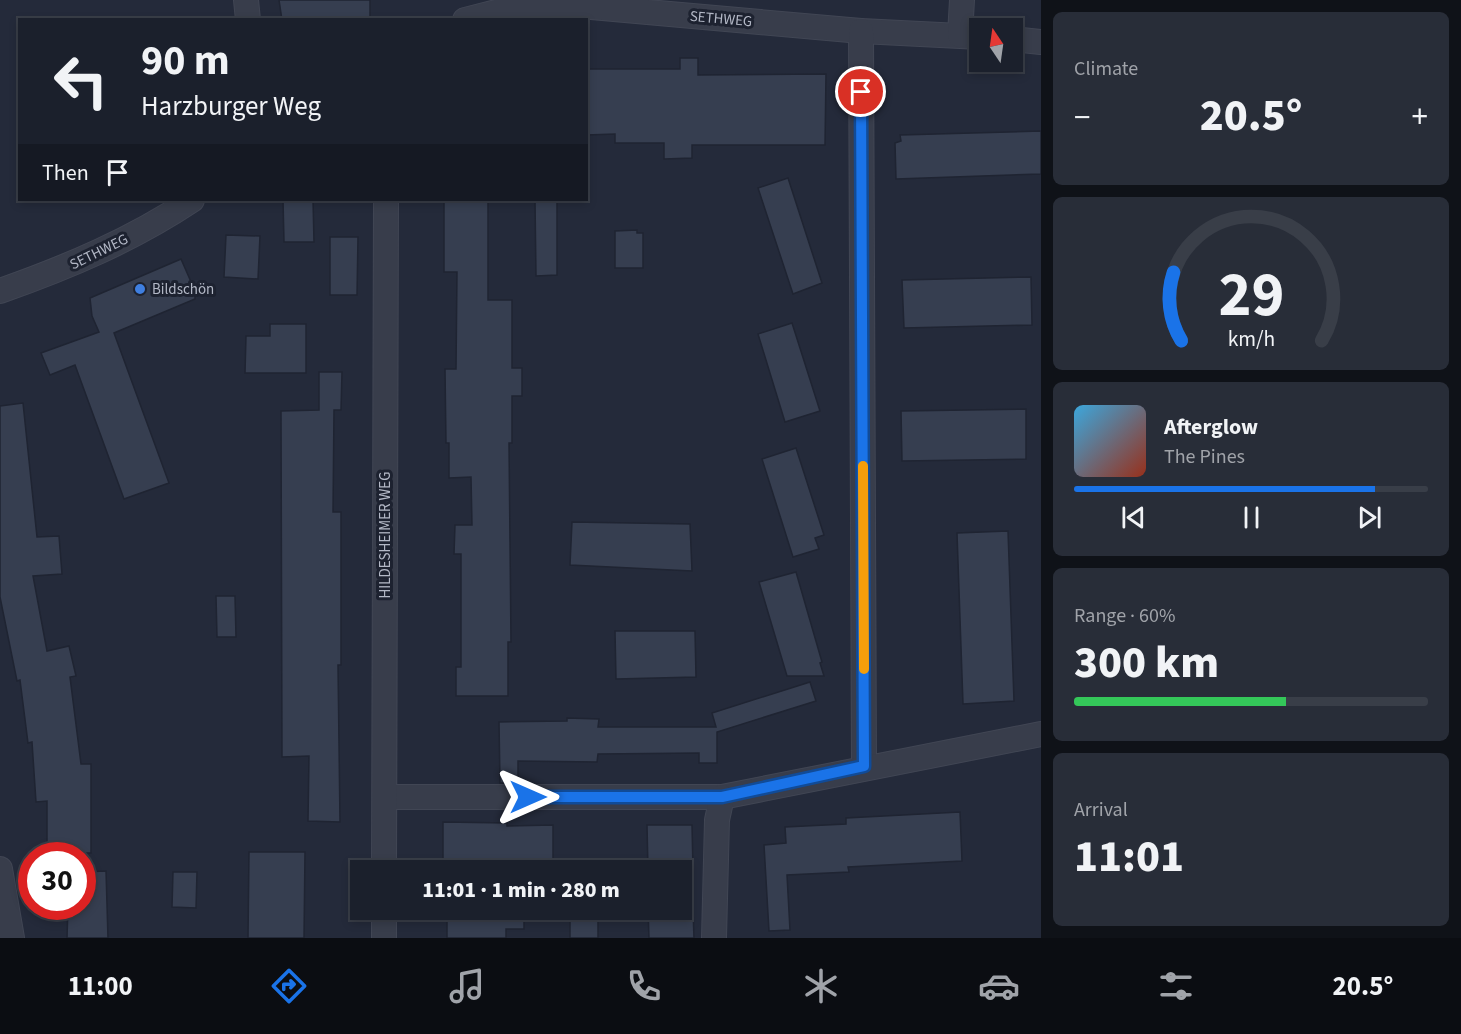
<!DOCTYPE html>
<html lang="en">
<head>
<meta charset="utf-8">
<style>
	:root { --surface:#1b202c; --page:#282d38; --text:#f1f3f6; --muted:#a0a3a9; --line:#393e48; --accent:#1a73e8 }
	body { margin:0; font-family:"Source Sans 3",sans-serif; background:var(--page); color:var(--text); height:100vh; display:flex; flex-direction:column; font-size:22px; white-space:nowrap }
	* { box-sizing:border-box; margin:0 }
	p { font-size:20px; color:var(--muted) }
	.icon { flex:none; width:33px; height:33px; fill:none; stroke:currentColor; stroke-width:2; stroke-linecap:round; stroke-linejoin:round }
	.map { position:relative; flex:1; overflow:hidden }
	.sheet { display:flex; flex-direction:column; gap:12px; padding:12px; background:#0f1218; width:420px }
	.sheet>* { flex:none }
	.banner { position:absolute; left:18px; top:18px; width:570px; height:183px; border-radius:0px; box-shadow:0 3px 9px #0003,0 0 0 2px var(--line); background:#1b202c; color:var(--text); overflow:hidden }
	.needle { width:39px; rotate:347deg }
	.fabs { position:absolute; left:969px; top:18px; display:grid; gap:12px }
	.fabs a { display:grid; place-items:center; width:54px; height:54px; border-radius:0px; background:var(--surface); box-shadow:0 3px 9px #0003,0 0 0 2px var(--line); font-size:30px }
	.speed { position:absolute; left:18px; top:842px; display:flex; gap:12px; font-size:30px; font-weight:700; text-align:center }
	.speed>* { display:grid; place-content:center; width:78px; height:78px; border-radius:50%; background:var(--surface); box-shadow:0 3px 9px #0003,0 0 0 2px var(--line); line-height:1 }
	.speed .limit { border:9px solid #d22; background:#fff; color:#111 }
	.pin { position:absolute; display:grid; place-items:center; width:51px; height:51px; color:#fff; margin:-26px; border:3px solid #fff; border-radius:50%; box-shadow:0 2px 6px #0007 }
	.me { position:absolute; width:66px; margin:-33px; rotate:90deg; stroke-linejoin:round; filter:drop-shadow(0 0 4px #0008) }
	.turn { display:flex; align-items:center; gap:21px; height:126px; padding:0 24px; font-size:27px }
	.turn .icon { width:78px; height:78px; stroke-width:2.5 }
	.turn b { display:block; font-size:42px; line-height:51px }
	.then { display:flex; align-items:center; height:57px; padding:0 24px; background:#0003; gap:12px; font-size:22px }
	.big { font-size:45px; font-weight:800; line-height:1.1 }
	.sheet .tile { flex:1; display:flex; flex-direction:column; justify-content:center; gap:9px; min-width:0; padding:0 21px; border-radius:9px; background:var(--page) }
	.sheet .dial { align-items:center; gap:0 }
	.dial svg { height:156px; overflow:visible; fill:none; stroke:var(--line); stroke-width:7; stroke-linecap:round; text-anchor:middle }
	.dial text { fill:var(--text); stroke:none }
	.song { display:flex; align-items:center; gap:18px }
	.cover { width:72px; height:72px; border-radius:9px; background:linear-gradient(135deg,hsl(200 70% 55%),hsl(10 70% 35%)) }
	.played { height:6px; border-radius:3px; background:linear-gradient(90deg,var(--accent) 85%,var(--line) 85%) }
	.keys { display:flex; justify-content:space-around; direction:ltr }
	.heat { display:flex; justify-content:space-between; align-items:center; font-size:33px; direction:ltr }
	.charge { height:9px; border-radius:4px; background:linear-gradient(90deg,#34c759 60%,var(--line) 0) }
	.trip { position:absolute; left:350px; top:860px; width:342px; height:60px; border-radius:0px; background:var(--surface); box-shadow:0 3px 9px #0003,0 0 0 2px var(--line); font-weight:800; line-height:60px; text-align:center }
	.menu { display:flex; height:96px; justify-content:space-around; align-items:center; background:#0b0d12; color:var(--muted) }
	.menu .icon { width:42px; height:42px }
	.menu .current { color:var(--accent) }
	.menu b { font-size:27px; color:var(--text) }
	main { display:flex; flex:1; min-height:0 }
	.map>svg:first-child { display:block }
	.building { fill:#363e50; stroke:#1f2432; stroke-width:1.5 }
	.lines { fill:none; stroke-linecap:round; stroke-linejoin:round }
	.minor-casing { stroke:#414654; stroke-width:26 }
	.minor { stroke:#383d4b; stroke-width:24 }
	.route-casing { stroke:#114b97; stroke-width:15 }
	.route { stroke:#1a73e8; stroke-width:10 }
	.slow { stroke:#f59e0b; stroke-width:10 }
	.shop-dot { fill:#3f7fe0; stroke:#1d2230; stroke-width:2 }
	.labels { text-anchor:middle; dominant-baseline:central; stroke-width:6; stroke-linejoin:round; paint-order:stroke }
	.street-label { font-size:15px; fill:#b3b8c6; stroke:#1d2230 }
	.poi-label { font-size:15px; fill:#b3b8c6; stroke:#1d2230; text-anchor:start }
</style>
</head>
<body>
<main>
<div class="map">
<svg width="1041" height="938" viewBox="0 0 1041 938">
	<rect width="100%" height="100%" fill="#242a3a"/>
	<g class="building">
		<path d="M 279,0 L 370,0 L 370,20 L 282,20 Z"/>
		<path d="M 680,58 L 698,58 L 698,75 L 826,74 L 825,145 L 692,145 L 692,158 L 664,159 L 664,143 L 615,143 L 615,134 L 586,135 L 586,69 L 680,69 Z"/>
		<path d="M 1041,131 L 1041,174 L 896,179 L 895,143 L 901,141 L 900,135 Z"/>
		<path d="M 788,178 L 822,283 L 793,294 L 758,188 Z"/>
		<path d="M 283,200 L 313,200 L 314,242 L 284,242 Z"/>
		<path d="M 444,200 L 488,200 L 488,300 L 512,300 L 512,368 L 522,368 L 522,396 L 512,396 L 512,443 L 509,443 L 511,642 L 508,642 L 508,696 L 456,696 L 456,667 L 461,667 L 461,554 L 454,554 L 455,525 L 472,525 L 471,477 L 449,478 L 449,443 L 446,443 L 445,369 L 456,369 L 457,272 L 444,272 Z"/>
		<path d="M 535,200 L 557,200 L 557,275 L 536,276 Z"/>
		<path d="M 637,230 L 637,233 L 643,233 L 643,268 L 615,268 L 615,231 Z"/>
		<path d="M 226,235 L 260,236 L 258,279 L 224,277 Z"/>
		<path d="M 330,237 L 358,237 L 357,295 L 330,295 Z"/>
		<path d="M 181,259 L 195,291 L 195,299 L 114,333 L 169,483 L 124,499 L 75,365 L 50,375 L 41,353 L 99,332 L 92,316 L 90,298 Z"/>
		<path d="M 1031,277 L 1032,325 L 904,328 L 902,280 Z"/>
		<path d="M 792,323 L 820,411 L 785,422 L 758,334 Z"/>
		<path d="M 270,324 L 306,324 L 306,373 L 245,373 L 246,336 L 270,336 Z"/>
		<path d="M 319,372 L 342,372 L 341,410 L 334,410 L 333,512 L 341,512 L 341,665 L 338,665 L 340,822 L 308,821 L 309,756 L 282,757 L 281,411 L 319,410 Z"/>
		<path d="M 23,403 L 37,537 L 59,536 L 62,574 L 33,576 L 47,651 L 69,646 L 76,676 L 70,677 L 81,764 L 91,764 L 91,853 L 47,853 L 47,801 L 36,802 L 32,742 L 28,743 L 20,680 L 17,681 L 0,597 L 0,406 Z"/>
		<path d="M 1026,409 L 1026,459 L 902,461 L 901,411 Z"/>
		<path d="M 796,448 L 824,535 L 815,538 L 819,549 L 793,557 L 762,459 Z"/>
		<path d="M 572,522 L 690,524 L 692,571 L 570,565 Z"/>
		<path d="M 1008,531 L 1014,701 L 963,704 L 957,533 Z"/>
		<path d="M 796,572 L 822,662 L 820,663 L 824,676 L 787,676 L 759,582 Z"/>
		<path d="M 216,596 L 235,596 L 236,637 L 217,637 Z"/>
		<path d="M 615,631 L 695,631 L 696,677 L 616,679 Z"/>
		<path d="M 810,682 L 816,701 L 717,732 L 717,763 L 699,763 L 699,753 L 598,754 L 597,762 L 518,761 L 518,783 L 500,783 L 499,722 L 567,721 L 567,718 L 599,719 L 598,727 L 716,727 L 712,713 Z"/>
		<path d="M 960,812 L 962,861 L 848,867 L 849,872 L 787,875 L 790,930 L 769,931 L 764,845 L 786,843 L 785,827 L 846,824 L 846,818 Z"/>
		<path d="M 443,822 L 507,823 L 507,826 L 553,825 L 553,861 L 443,863 Z"/>
		<path d="M 647,825 L 692,825 L 693,870 L 648,870 Z"/>
		<path d="M 249,852 L 305,852 L 304,938 L 248,938 Z"/>
		<path d="M 106,871 L 108,938 L 67,938 L 68,906 L 82,906 L 82,872 Z"/>
		<path d="M 173,872 L 197,872 L 196,908 L 172,907 Z"/>
		<path d="M 447,909 L 524,909 L 524,929 L 506,929 L 506,938 L 447,938 Z"/>
		<path d="M 648,909 L 693,909 L 694,938 L 649,938 Z"/>
		<rect x="570" y="912" width="28" height="26"/>
	</g>
	<g class="lines">
		<defs>
			<g id="minor">
				<path d="M 246,0 L 248,20"/>
				<path d="M 465,20 L 516,7 L 558,4 L 861,31 L 980,37"/>
				<path d="M 861,31 L 864,767"/>
				<path d="M 960,35 L 962,0"/>
				<path d="M 1012,39 L 1041,42"/>
				<path d="M 0,291 C 68,267 132,240 192,200"/>
				<path d="M 385,797 L 722,797 L 1041,734"/>
				<path d="M 0,869 L 12,938"/>
				<path d="M 384,870 L 386,200"/>
				<path d="M 384,938 L 384,909"/>
				<path d="M 714,938 L 717,820 L 722,797"/>
			</g>
		</defs>
		<use href="#minor" class="minor-casing"/>
		<use href="#minor" class="minor"/>
	</g>
	<g class="lines">
		<defs>
			<path id="route" d="M 528,797 L 722,797 L 864,766 L 861,92"/>
		</defs>
		<use href="#route" class="route-casing"/>
		<use href="#route" class="route"/>
		<path class="slow" d="M 863,466 L 864,669"/>
	</g>
	<circle class="shop-dot" cx="140" cy="289" r="6"/>
	<g class="labels">
		<g class="street-label">
			<text transform="translate(721 19) rotate(5)">SETHWEG</text>
			<text transform="translate(99 252) rotate(-26)">SETHWEG</text>
			<text transform="translate(385 535) rotate(-90)">HILDESHEIMER WEG</text>
		</g>
		<g class="poi-label">
			<text x="152" y="289">Bildschön</text>
		</g>
	</g>
</svg>
<div class="fabs">
<a><svg class="needle" viewBox="-14 -14 28 28"><path d="M0-13l5 13h-10z" fill="#e53935"/><path d="M0 13l5-13h-10z" fill="#a0a3a9"/></svg></a>
</div>
<div class="speed"><div class="limit">30</div></div>
<div class="pin" style="left:861px;top:92px;background:#d93025"><svg class="icon" aria-label="arrive" viewBox="0 0 24 24"><path d="M6 21V4h12l-3 4 3 4H6"/></svg></div>
<svg class="me" style="left:528px;top:797px" viewBox="-20 -20 40 40"><path d="M0-17L14 15 0 8-14 15z" fill="#1a73e8" stroke="#fff" stroke-width="4"/></svg>
<div class="trip">11:01 · 1 min · 280 m</div>
<div class="banner">
<div class="turn"><svg class="icon" aria-label="left" viewBox="0 0 24 24"><path d="M17 20v-9H6M10 6l-5 5 5 5"/></svg><div><b>90 m</b>Harzburger Weg</div></div>
<div class="then">Then<svg class="icon" aria-label="arrive" viewBox="0 0 24 24"><path d="M6 21V4h12l-3 4 3 4H6"/></svg></div>
</div>
</div>
<section class="sheet">
<div class="tile"><p>Climate</p>
<div class="heat"><a>−</a><b class="big">20.5°</b><a>+</a></div>
</div>
<div class="tile dial"><svg viewBox="0 0 100 80">
<path d="M14 69A42 42 0 1 1 86 69"/>
<path d="M14 69A42 42 0 0 1 10 34" stroke="#1a73e8"/>
<text x="50" y="56" font-size="32" font-weight="700">29</text>
<text x="50" y="72" font-size="11">km/h</text>
</svg></div>
<div class="tile">
<div class="song"><i class="cover"></i><div><b>Afterglow</b><p>The Pines</p></div></div>
<div class="played"></div>
<div class="keys"><svg class="icon" aria-label="previous" viewBox="0 0 24 24"><path d="M18 5L8 12l10 7zM5 5v14"/></svg><svg class="icon" aria-label="pause" viewBox="0 0 24 24"><path d="M8 5v14M16 5v14"/></svg><svg class="icon" aria-label="next" viewBox="0 0 24 24"><path d="M6 5l10 7-10 7zM19 5v14"/></svg></div>
</div>
<div class="tile"><p>Range · 60%</p><b class="big">300 km</b><div class="charge"></div></div>
<div class="tile"><p>Arrival</p><b class="big">11:01</b></div>
</section>
</main>
<nav class="menu">
<b>11:00</b>
<svg class="icon current" aria-label="directions" viewBox="0 0 24 24"><path d="M12 3l9 9-9 9-9-9zM9 14v-3h6M13 9l2 2-2 2"/></svg>
<svg class="icon" aria-label="music" viewBox="0 0 24 24"><path d="M9 18V5l10-2v13"/><circle cx="6" cy="18" r="3"/><circle cx="16" cy="16" r="3"/></svg>
<svg class="icon" aria-label="phone" viewBox="0 0 24 24"><path d="M5 4h4l2 5-3 2q2 4 5 5l2-3 5 2v4C11 20 4 13 5 4z"/></svg>
<svg class="icon" aria-label="climate" viewBox="0 0 24 24"><path d="M12 3v18M4 7l16 10M4 17L20 7"/></svg>
<svg class="icon" aria-label="car" viewBox="0 0 24 24"><path d="M5 17H2v-5l4-1 3-4h7l3 4 3 1v5h-3M9 17h6M6 11h13"/><circle cx="7" cy="17" r="2"/><circle cx="17" cy="17" r="2"/></svg>
<svg class="icon" aria-label="filters" viewBox="0 0 24 24"><path d="M4 7h16M4 17h16"/><circle cx="9" cy="7" r="2"/><circle cx="15" cy="17" r="2"/></svg>
<b>20.5°</b>
</nav>
</body>
</html>
